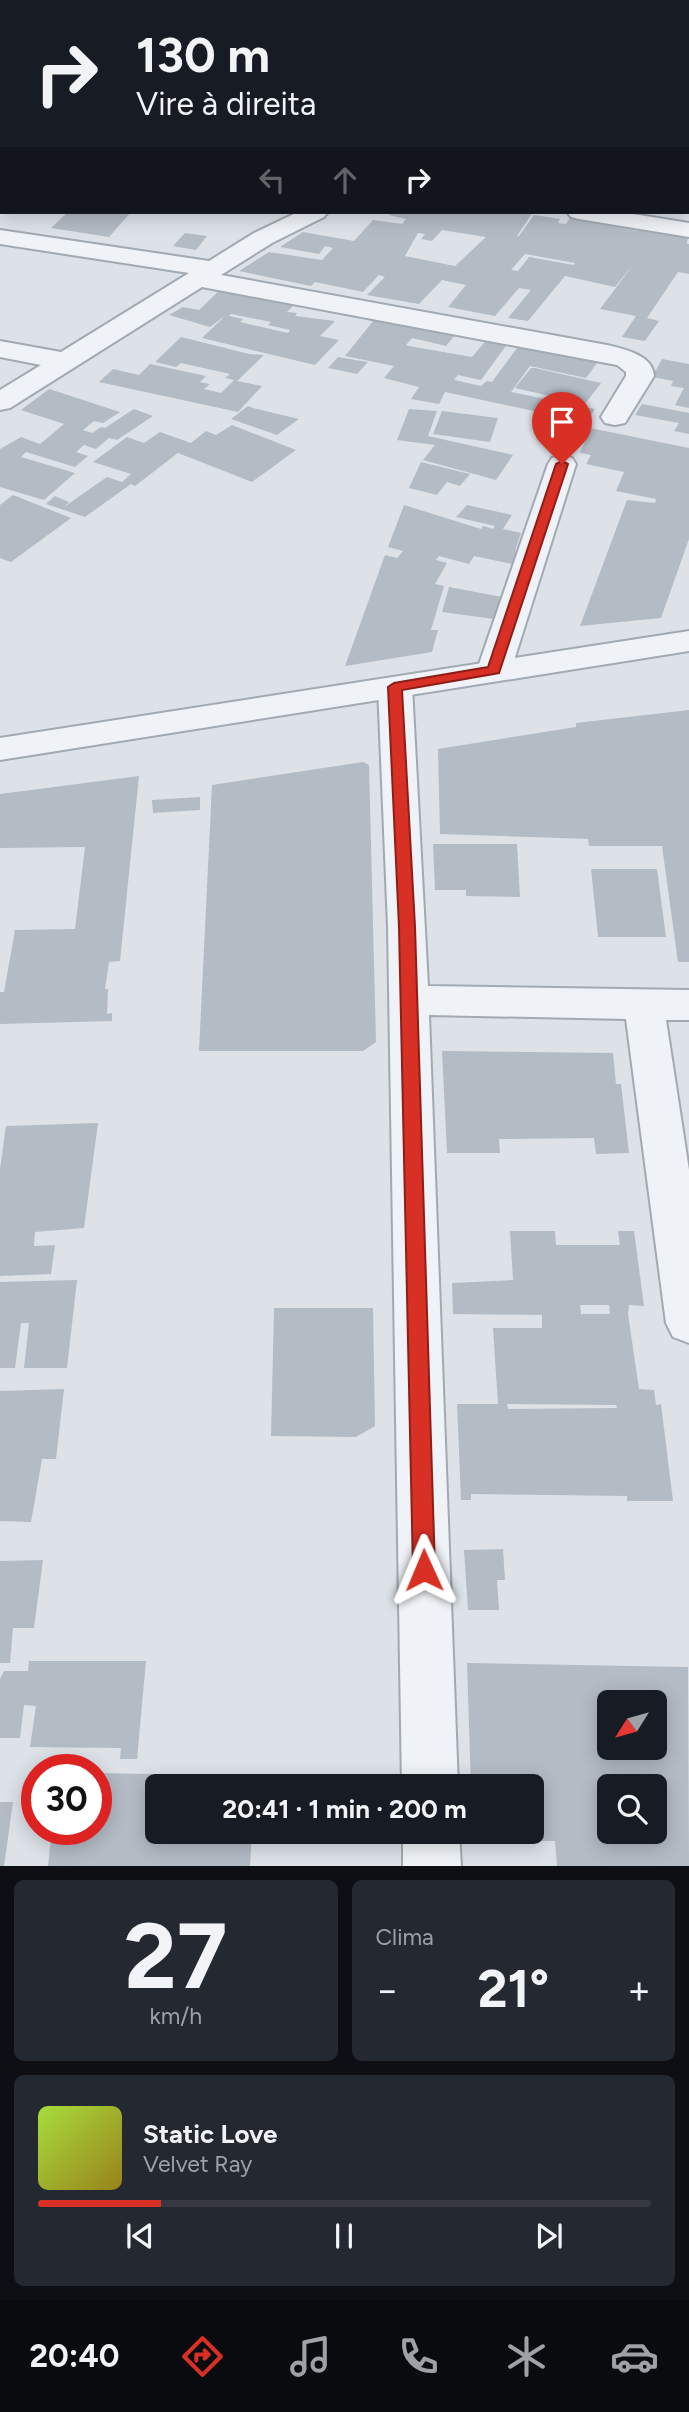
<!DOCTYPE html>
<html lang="pt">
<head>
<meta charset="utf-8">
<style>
	:root { --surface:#171b24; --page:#242831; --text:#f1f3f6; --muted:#9ea1a6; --line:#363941; --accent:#d93025 }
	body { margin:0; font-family:Figtree,sans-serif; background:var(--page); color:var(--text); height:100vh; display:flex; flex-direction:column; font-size:26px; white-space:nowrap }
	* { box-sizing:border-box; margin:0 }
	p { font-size:23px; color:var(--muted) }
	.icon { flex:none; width:38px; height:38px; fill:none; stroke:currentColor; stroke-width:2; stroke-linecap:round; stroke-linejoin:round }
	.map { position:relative; height:1866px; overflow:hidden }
	.details { display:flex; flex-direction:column; gap:14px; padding:14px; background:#0d0f14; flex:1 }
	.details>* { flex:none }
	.guide { position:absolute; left:0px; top:0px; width:690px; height:214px; box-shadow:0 4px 18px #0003; background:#171b24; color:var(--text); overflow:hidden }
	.needle { width:46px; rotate:233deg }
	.buttons { position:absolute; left:597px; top:1690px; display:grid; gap:14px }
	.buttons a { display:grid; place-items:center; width:70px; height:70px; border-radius:10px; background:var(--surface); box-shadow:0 4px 18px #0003; font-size:35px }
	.speed { position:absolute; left:21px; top:1754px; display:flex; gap:14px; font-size:35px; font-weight:700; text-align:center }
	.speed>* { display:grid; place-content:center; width:91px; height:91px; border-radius:50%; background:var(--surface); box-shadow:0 4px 18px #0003; line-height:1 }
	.speed .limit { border:10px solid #d22; background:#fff; color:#111 }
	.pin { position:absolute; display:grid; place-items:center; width:60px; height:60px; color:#fff; margin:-72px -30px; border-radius:50% 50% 50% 0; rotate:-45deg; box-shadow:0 0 7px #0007 }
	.pin .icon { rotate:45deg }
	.me { position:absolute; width:77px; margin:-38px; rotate:359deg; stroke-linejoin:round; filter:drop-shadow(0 0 5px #0008) }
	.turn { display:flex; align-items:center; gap:24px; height:147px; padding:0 21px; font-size:32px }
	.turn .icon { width:91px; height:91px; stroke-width:2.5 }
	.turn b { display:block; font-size:49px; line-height:60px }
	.lanes { display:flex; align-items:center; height:66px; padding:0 21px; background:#0003; justify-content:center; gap:35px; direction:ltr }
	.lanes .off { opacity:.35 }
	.big { font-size:52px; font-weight:700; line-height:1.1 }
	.details .tile { flex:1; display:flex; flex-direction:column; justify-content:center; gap:10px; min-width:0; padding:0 24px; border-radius:10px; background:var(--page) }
	.details .dial { align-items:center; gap:0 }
	.dial b { font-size:91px; line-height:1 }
	.song { display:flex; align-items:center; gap:21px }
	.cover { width:84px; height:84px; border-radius:10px; background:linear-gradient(135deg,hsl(80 70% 55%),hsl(50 70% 35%)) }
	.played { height:7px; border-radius:4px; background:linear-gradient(90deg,var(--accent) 20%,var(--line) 20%) }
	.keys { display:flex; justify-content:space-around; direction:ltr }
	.heat { display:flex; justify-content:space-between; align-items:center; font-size:38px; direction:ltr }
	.details .tiles { flex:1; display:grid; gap:14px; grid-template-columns:1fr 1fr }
	.tile:last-child { grid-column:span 2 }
	.trip { position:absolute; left:145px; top:1774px; width:399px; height:70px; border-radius:10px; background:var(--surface); box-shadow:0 4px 18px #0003; font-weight:700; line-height:70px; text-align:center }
	.dock { display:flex; height:112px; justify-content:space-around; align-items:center; background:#090b0e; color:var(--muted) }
	.dock .icon { width:49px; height:49px }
	.dock .current { color:var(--accent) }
	.dock b { font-size:32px; color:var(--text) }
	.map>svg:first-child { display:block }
	.building { fill:#b3bbc5; fill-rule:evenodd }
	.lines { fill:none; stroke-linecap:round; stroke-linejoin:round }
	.minor-casing { stroke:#a1a9b2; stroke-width:4 }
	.tertiary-casing { stroke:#a1a9b2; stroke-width:4 }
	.minor { fill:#eff2f6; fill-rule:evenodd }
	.tertiary { fill:#eff2f6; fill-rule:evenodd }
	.route { fill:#d93025; stroke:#8d1f18; stroke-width:2 }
</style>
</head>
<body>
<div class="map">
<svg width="689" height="1866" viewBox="0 0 689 1866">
	<rect width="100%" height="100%" fill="#dce2e8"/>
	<g class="building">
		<path d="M 68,212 L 131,212 L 109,237 L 51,228 Z"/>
		<path d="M 392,212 L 533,212 L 517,236 L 519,236 L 534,215 L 560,219 L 558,223 L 566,224 L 573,213 L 616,220 L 611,226 L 638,231 L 642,223 L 689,230 L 687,244 L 689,244 L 689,274 L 678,272 L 647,318 L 659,321 L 645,341 L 622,337 L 636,316 L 600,309 L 633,265 L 615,287 L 565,276 L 528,321 L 508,318 L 531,290 L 519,288 L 495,316 L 448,307 L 466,285 L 442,280 L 419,304 L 367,295 L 385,277 L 379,275 L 363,292 L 315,282 L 311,286 L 239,271 L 269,252 L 322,260 L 333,248 L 325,246 L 319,254 L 280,247 L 303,232 L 354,241 L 373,220 L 402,224 L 406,219 L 389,215 ZM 442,230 L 486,237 L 455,266 L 405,256 L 418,233 L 425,234 L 421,239 L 432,241 ZM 525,254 L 575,263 L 574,265 L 529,257 L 518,271 L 511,270 Z"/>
		<path d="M 185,233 L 207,236 L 196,250 L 173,246 Z"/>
		<path d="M 221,289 L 295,304 L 287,312 L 297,313 L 295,316 L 335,321 L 320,336 L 339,340 L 315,365 L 202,338 L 225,316 L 210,327 L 169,315 L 183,307 L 199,310 ZM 231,314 L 271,322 L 268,325 L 290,330 L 288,333 L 240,322 L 243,319 L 229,316 Z"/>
		<path d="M 374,313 L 460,329 L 446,346 L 412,338 L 406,345 L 409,346 L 472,357 L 490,336 L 511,339 L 481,380 L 458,375 L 454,380 L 481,386 L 487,381 L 492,382 L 522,341 L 600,359 L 586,378 L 530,366 L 511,392 L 595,409 L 585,424 L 592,425 L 590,428 L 689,448 L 689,539 L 661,618 L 580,626 L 627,500 L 655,503 L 656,499 L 616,491 L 624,472 L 586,464 L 591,455 L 580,453 L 587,437 L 548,429 L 557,416 L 445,392 L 439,404 L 411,399 L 419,387 L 384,378 L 394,366 L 345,356 L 374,320 L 369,319 Z"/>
		<path d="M 181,337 L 249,354 L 264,355 L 237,381 L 262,386 L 238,412 L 99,382 L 113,369 L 139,375 L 150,364 L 206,376 L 200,382 L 210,384 L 204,389 L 221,393 L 234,380 L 225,378 L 230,374 L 181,363 L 176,367 L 155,362 Z"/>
		<path d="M 338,357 L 343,358 L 368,362 L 357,374 L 328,368 Z"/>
		<path d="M 662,359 L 689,364 L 689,408 L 675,405 L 684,388 L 671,386 L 673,381 L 652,377 Z"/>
		<path d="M 531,368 L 535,368 L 601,383 L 585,404 L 515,388 Z"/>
		<path d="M 49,389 L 120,412 L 103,423 L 94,421 L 83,430 L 92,433 L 101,427 L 105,428 L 134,409 L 153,416 L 117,440 L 109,438 L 96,449 L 84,445 L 76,452 L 88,456 L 75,467 L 26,452 L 21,457 L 75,473 L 44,500 L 0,487 L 0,449 L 21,437 L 40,444 L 64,424 L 21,410 Z"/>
		<path d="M 642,404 L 689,413 L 689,434 L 674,431 L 679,423 L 635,415 Z"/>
		<path d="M 248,406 L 253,408 L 299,419 L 277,435 L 231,419 Z"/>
		<path d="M 409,409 L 437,411 L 428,436 L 513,455 L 496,480 L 423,460 L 435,445 L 397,440 Z"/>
		<path d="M 442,411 L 498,418 L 490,442 L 433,434 Z"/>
		<path d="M 232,425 L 296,450 L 252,482 L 178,453 L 135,486 L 131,484 L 85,517 L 46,504 L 55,496 L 69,502 L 64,507 L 107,477 L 122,482 L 131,474 L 93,462 L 127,437 L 144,443 L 160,432 L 191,443 L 206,431 L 216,435 Z"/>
		<path d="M 421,462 L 470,474 L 460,486 L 447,482 L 437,495 L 409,488 Z"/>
		<path d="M 13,495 L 71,518 L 11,562 L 0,558 L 0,505 Z"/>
		<path d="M 404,505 L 481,529 L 483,526 L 493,529 L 495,526 L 456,517 L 467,505 L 512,515 L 503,529 L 521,533 L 515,551 L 519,552 L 513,564 L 474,556 L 469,564 L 439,556 L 436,560 L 426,557 L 447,563 L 435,584 L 444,586 L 431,630 L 438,630 L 432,652 L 345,666 L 385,555 L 397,558 L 403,551 L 388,547 Z"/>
		<path d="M 449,587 L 502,597 L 494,619 L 442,612 Z"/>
		<path d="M 689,710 L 689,962 L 678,962 L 662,846 L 589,846 L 588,839 L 440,834 L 438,749 L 576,727 L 576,723 Z"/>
		<path d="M 363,762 L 369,765 L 376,1042 L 363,1051 L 199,1051 L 212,785 Z"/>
		<path d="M 139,776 L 120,961 L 109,962 L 105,989 L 108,989 L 107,1014 L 112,1013 L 112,1021 L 0,1024 L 0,992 L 4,992 L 15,930 L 75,929 L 85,847 L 0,848 L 0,794 Z"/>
		<path d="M 200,797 L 200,810 L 153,813 L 152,800 Z"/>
		<path d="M 433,844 L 517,844 L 520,897 L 466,896 L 466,890 L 435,890 Z"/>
		<path d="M 591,869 L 657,869 L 666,937 L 598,937 Z"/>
		<path d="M 442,1051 L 613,1053 L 616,1084 L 621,1084 L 629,1153 L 596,1154 L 594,1138 L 499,1139 L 500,1153 L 447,1153 Z"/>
		<path d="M 98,1123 L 84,1228 L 35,1232 L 34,1246 L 55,1245 L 51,1274 L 0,1276 L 0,1169 L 6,1126 Z"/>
		<path d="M 510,1231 L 555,1231 L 556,1245 L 620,1245 L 618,1231 L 634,1231 L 644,1306 L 629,1305 L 628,1314 L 639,1389 L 654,1390 L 656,1405 L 661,1404 L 673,1501 L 627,1501 L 627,1496 L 471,1494 L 471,1500 L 461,1500 L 457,1404 L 498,1404 L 493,1328 L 542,1328 L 542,1315 L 453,1314 L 452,1283 L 513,1280 ZM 580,1305 L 609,1305 L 610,1314 L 581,1314 ZM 507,1404 L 616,1405 L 617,1408 L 508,1409 Z"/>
		<path d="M 77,1280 L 67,1368 L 24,1368 L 29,1323 L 21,1323 L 15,1368 L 0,1368 L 0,1282 Z"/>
		<path d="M 274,1308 L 373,1308 L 375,1426 L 356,1437 L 271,1436 Z"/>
		<path d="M 64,1389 L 56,1459 L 42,1459 L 31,1522 L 0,1521 L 0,1391 Z"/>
		<path d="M 503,1549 L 505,1580 L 497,1580 L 499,1610 L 468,1610 L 464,1550 Z"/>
		<path d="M 43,1560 L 34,1628 L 13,1628 L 10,1663 L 0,1663 L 0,1561 Z"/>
		<path d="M 29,1661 L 146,1661 L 137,1759 L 120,1759 L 121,1748 L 30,1747 L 36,1706 L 24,1705 L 20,1738 L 0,1738 L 0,1679 L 4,1671 L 28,1671 Z"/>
		<path d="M 467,1663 L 688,1667 L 689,1866 L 557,1866 L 555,1841 L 473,1841 L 472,1832 L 532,1832 L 532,1787 L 471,1787 ZM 609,1703 L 654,1703 L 654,1748 L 609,1748 ZM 609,1787 L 654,1787 L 654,1832 L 609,1832 Z"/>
		<path d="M 99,1773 L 198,1775 L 197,1781 L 255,1782 L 255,1787 L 158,1787 L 158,1832 L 252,1832 L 250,1866 L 48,1866 L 52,1829 L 96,1829 L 96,1778 Z"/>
		<path d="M 0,1802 L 13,1802 L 4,1866 L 0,1866 Z"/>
	</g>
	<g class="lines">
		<defs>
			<g id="minor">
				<path d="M 508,0 L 544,0 L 546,2 L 509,2 Z"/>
				<rect x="688" y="12" width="1" height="12"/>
				<rect x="0" y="20" width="2" height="13"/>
				<rect x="688" y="52" width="1" height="12"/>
				<path d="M 0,115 L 2,116 L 2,130 L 0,129 Z"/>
				<rect x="688" y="130" width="1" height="14"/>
				<path d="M 298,212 L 328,212 L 324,217 L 272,243 L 221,275 L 607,345 C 624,349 653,355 654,376 L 625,423 L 615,425 L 605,423 L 601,417 L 626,376 L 626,372 L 617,365 L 202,287 L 10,408 L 0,410 L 0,390 L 41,365 L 0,357 L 0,341 L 61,352 L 189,273 L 0,244 L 0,230 L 209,261 L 254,233 Z"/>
				<path d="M 567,212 L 621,212 L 689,223 L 689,237 L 579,219 L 571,217 Z"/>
				<path d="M 562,455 L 572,458 L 576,464 L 511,670 L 506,677 L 494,680 L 482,677 L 477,670 L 548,464 L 552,458 Z"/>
				<path d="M 395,677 L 407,680 L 412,687 L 428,986 L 689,990 L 689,1020 L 666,1020 L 689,1170 L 689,1343 L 673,1337 L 666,1323 L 626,1019 L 429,1015 L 458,1787 L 402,1787 L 388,927 L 378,687 L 383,680 Z"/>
				<path d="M 403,1832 L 459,1832 L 461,1866 L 403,1866 Z"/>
			</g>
			<path id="tertiary" d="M 689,631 L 689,651 L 0,760 L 0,738 Z"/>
		</defs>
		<use href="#minor" class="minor-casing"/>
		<use href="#tertiary" class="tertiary-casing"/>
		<use href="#minor" class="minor"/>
		<use href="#tertiary" class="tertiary"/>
	</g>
	<path class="route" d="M 562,461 L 568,464 L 499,673 L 402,690 L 415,927 L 435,1570 L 432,1577 L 424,1580 L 417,1577 L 413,1570 L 399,927 L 388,687 L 394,683 L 488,667 L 556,464 Z"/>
</svg>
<div class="buttons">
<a><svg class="needle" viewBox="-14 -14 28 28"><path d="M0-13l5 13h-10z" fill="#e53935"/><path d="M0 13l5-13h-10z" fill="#9ea1a6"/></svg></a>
<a><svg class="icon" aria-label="search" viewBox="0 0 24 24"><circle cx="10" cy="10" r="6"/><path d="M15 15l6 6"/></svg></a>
</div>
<div class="speed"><div class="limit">30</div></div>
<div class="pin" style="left:562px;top:464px;background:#d93025"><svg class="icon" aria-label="arrive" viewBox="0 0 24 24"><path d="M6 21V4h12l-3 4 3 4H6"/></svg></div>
<svg class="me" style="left:424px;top:1570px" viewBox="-20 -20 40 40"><path d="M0-17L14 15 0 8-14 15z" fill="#d93025" stroke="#fff" stroke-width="4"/></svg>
<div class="trip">20:41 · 1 min · 200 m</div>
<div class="guide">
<div class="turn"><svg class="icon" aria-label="right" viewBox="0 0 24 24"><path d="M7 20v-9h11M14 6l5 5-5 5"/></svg><div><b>130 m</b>Vire à direita</div></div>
<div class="lanes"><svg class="icon off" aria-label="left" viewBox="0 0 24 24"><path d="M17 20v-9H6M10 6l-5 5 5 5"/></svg><svg class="icon off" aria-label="ahead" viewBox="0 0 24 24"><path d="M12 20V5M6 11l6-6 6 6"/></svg><svg class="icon" aria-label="right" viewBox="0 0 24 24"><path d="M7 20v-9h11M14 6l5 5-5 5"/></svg></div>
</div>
</div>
<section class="details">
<div class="tiles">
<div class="tile dial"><b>27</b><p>km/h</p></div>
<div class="tile"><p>Clima</p>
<div class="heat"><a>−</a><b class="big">21°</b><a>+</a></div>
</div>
<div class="tile">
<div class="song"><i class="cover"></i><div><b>Static Love</b><p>Velvet Ray</p></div></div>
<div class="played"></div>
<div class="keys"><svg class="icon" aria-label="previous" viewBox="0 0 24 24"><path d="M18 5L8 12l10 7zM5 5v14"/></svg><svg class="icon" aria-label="pause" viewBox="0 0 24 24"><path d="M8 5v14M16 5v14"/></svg><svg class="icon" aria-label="next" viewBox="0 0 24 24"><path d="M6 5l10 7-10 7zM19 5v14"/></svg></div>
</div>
</div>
</section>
<nav class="dock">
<b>20:40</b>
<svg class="icon current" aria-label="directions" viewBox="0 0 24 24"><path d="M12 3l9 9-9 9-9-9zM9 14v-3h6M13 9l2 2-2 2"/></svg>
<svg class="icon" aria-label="music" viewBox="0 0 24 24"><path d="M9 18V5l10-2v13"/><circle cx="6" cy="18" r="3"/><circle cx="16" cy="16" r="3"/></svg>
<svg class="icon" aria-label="phone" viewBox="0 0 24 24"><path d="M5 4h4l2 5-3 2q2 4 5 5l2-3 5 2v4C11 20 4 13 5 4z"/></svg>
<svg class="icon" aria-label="climate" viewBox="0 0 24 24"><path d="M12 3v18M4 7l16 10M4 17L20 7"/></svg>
<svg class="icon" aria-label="car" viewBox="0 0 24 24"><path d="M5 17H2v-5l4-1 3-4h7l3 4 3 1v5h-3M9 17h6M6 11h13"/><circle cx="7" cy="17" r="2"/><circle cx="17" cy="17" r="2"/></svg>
</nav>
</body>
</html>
